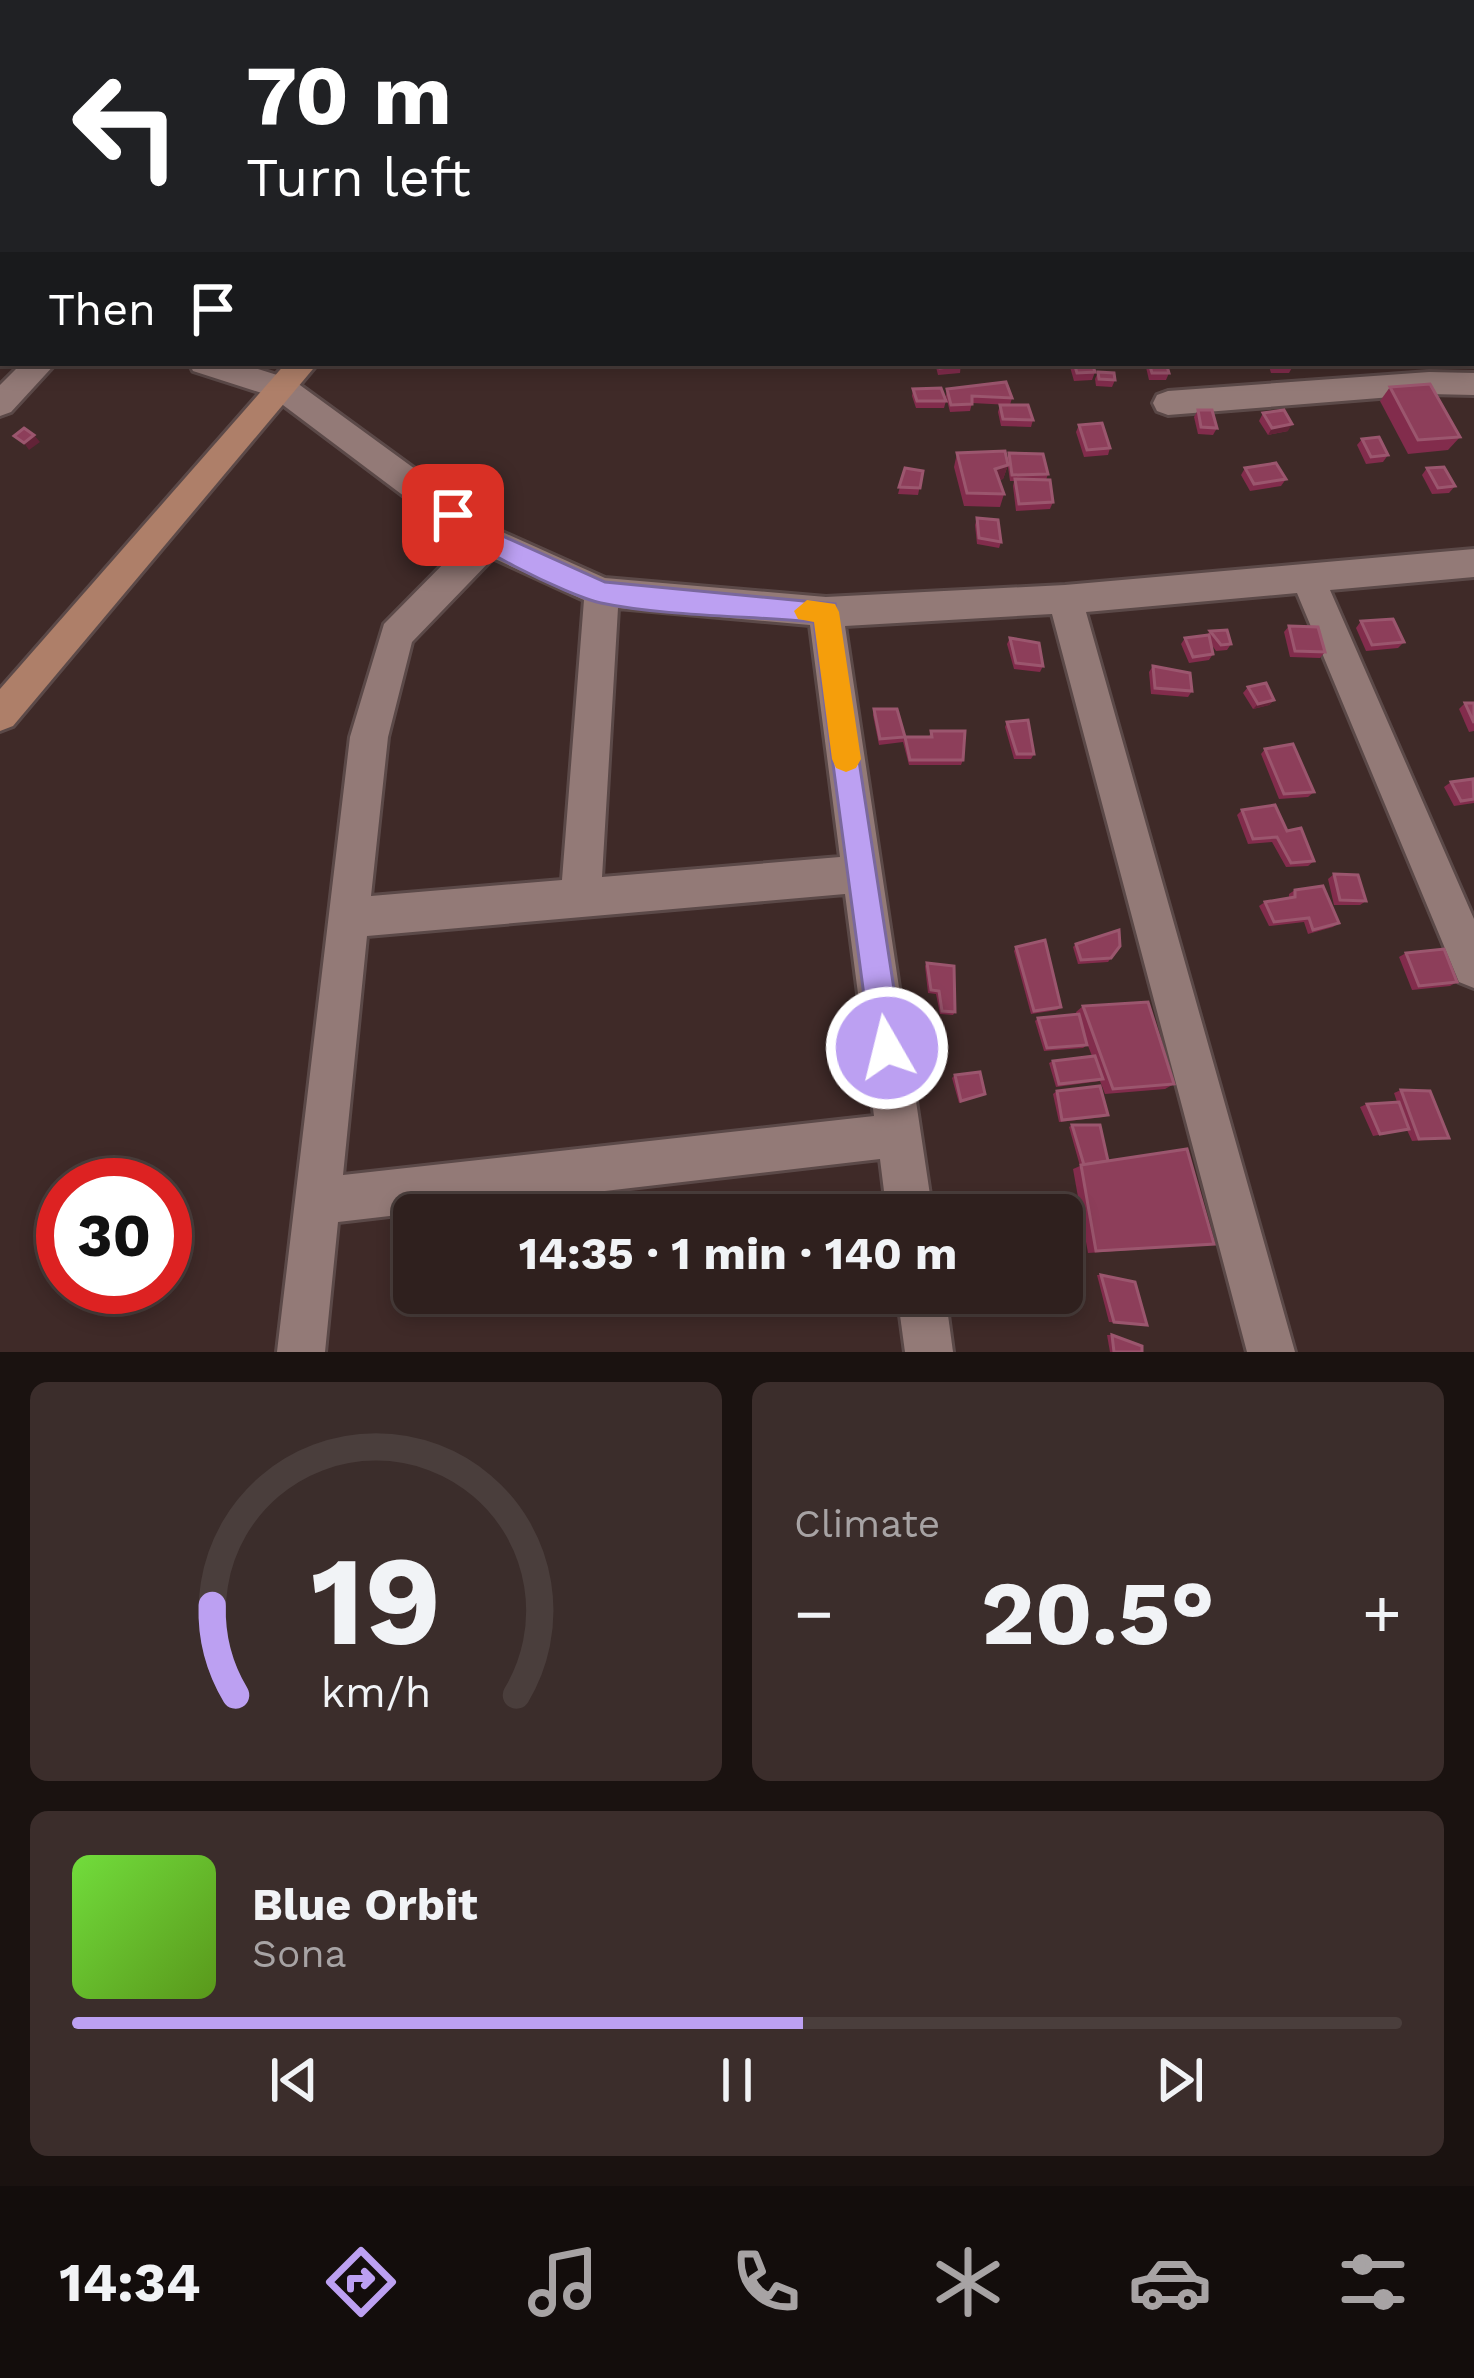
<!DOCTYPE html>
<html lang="en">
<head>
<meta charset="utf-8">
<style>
	:root { --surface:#2f201e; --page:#3b2d2b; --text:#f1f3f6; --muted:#a7a3a4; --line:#4a3e3c; --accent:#bca0f2 }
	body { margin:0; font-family:"Work Sans",sans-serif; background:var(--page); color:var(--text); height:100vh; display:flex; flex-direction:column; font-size:45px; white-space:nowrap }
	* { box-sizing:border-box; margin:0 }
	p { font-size:39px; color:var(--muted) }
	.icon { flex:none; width:66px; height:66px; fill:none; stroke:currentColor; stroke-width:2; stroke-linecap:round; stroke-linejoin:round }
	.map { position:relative; height:1352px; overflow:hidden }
	.sheet { display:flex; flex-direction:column; gap:30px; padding:30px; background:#1a1210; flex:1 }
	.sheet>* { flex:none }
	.banner { position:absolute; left:0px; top:0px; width:1476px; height:366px; box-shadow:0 6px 18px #0003,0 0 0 3px var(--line); background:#202124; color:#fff; overflow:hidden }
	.speed { position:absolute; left:36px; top:1158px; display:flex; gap:24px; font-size:60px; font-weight:700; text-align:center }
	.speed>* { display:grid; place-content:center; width:156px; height:156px; border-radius:50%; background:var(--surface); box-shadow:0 6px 18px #0003,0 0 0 3px var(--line); line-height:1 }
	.speed .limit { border:18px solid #d22; background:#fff; color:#111 }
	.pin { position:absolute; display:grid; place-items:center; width:102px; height:102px; color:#fff; margin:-51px; border-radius:24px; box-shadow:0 6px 18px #0006 }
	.me { position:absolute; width:132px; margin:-66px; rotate:352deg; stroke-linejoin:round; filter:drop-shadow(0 0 9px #0008) }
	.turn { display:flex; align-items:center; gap:42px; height:252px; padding:0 48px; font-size:54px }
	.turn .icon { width:156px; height:156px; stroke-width:2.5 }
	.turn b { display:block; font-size:84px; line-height:102px }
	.then { display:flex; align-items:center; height:114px; padding:0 48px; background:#0003; gap:24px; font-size:45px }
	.big { font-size:90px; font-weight:700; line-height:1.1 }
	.sheet .tile { flex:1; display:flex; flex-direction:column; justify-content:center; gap:18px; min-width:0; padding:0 42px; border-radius:18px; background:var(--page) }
	.sheet .dial { align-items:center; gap:0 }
	.dial svg { height:312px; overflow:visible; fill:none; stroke:var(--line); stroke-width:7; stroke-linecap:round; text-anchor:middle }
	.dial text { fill:var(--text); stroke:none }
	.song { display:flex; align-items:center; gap:36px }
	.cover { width:144px; height:144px; border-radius:18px; background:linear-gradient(135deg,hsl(100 70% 55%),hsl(90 70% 35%)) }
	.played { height:12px; border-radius:6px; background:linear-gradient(90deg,var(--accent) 55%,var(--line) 55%) }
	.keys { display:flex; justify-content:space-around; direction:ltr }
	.heat { display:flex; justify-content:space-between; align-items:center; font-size:66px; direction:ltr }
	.sheet .tiles { flex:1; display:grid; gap:30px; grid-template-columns:1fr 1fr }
	.tile:last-child { grid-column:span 2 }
	.trip { position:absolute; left:393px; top:1194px; width:690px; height:120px; border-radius:18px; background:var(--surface); box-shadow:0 6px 18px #0003,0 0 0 3px var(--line); font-weight:700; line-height:120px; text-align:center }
	.tab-bar { display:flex; height:192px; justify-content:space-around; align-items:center; background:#130d0c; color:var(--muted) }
	.tab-bar .icon { width:84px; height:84px }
	.tab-bar .active { color:var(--accent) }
	.tab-bar b { font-size:54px; color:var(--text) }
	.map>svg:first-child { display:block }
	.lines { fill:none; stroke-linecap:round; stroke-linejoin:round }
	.street-casing { stroke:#5b4948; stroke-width:6 }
	.primary-casing { stroke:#5b4948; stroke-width:6 }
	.street { fill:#937a77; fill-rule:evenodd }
	.primary { fill:#ae7f69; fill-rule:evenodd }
	.wall { fill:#822c4c }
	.shaded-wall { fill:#622337 }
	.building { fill:#8d3e5a; stroke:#9b566e; stroke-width:3 }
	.route { fill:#bca0f2; stroke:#7a689d; stroke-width:3 }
	.slow { fill:#f59e0b }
</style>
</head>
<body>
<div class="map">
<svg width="1474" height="1352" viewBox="0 0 1474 1352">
	<rect width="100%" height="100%" fill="#3f2a28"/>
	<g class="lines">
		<defs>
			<g id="street">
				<path d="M 136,0 L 162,0 L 134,3 Z"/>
				<path d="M 1410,0 L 1434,0 L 1436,3 L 1412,3 Z"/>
				<rect x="1473" y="12" width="1" height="14"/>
				<path d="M 3,117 L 3,134 L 0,135 L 0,118 Z"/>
				<rect x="1473" y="223" width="1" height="19"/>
				<path d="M 0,287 L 3,288 L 3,308 L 0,307 Z"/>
				<path d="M 22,363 L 56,363 L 11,412 L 0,416 L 0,385 Z"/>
				<path d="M 189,363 L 239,363 L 293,380 L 500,531 L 605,578 L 826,597 L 1065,585 L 1474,549 L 1474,577 L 1330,590 L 1474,919 L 1474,988 L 1459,982 L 1297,593 L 1086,612 L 1295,1352 L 1247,1352 L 1052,614 L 845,626 L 933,1215 L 887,1215 L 880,1159 L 338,1222 L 325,1352 L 277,1352 L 350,737 L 384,624 L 465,542 L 271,396 L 193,371 ZM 493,558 L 584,600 L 562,880 L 371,896 L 388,737 L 412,642 ZM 618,608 L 810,625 L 840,857 L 602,877 ZM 845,894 L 874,1116 L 343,1175 L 367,936 Z"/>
				<path d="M 1429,372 L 1474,373 L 1474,395 L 1429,394 L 1168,415 L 1157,411 L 1153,403 L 1157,395 L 1168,391 Z"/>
				<path d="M 897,1293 L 945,1293 L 953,1352 L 905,1352 Z"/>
			</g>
			<g id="primary">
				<path d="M 593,0 L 617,0 L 591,3 Z"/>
				<path d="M 286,363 L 318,363 L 13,726 L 0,731 L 0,689 Z"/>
			</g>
		</defs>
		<use href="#street" class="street-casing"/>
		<use href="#primary" class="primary-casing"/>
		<use href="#street" class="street"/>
		<use href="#primary" class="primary"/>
	</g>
	<g class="wall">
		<path d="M 167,0 L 211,0 L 212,3 L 170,3 Z"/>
		<path d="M 935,363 L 961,363 L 960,373 L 938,375 Z"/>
		<path d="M 1071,363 L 1092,363 L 1095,372 L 1092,380 L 1074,381 L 1070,367 Z"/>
		<path d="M 1145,363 L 1166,363 L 1169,373 L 1166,380 L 1149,380 Z"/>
		<path d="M 1268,363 L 1292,363 L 1293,366 L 1289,373 L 1271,373 Z"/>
		<path d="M 1098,372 L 1115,380 L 1112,387 L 1096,386 L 1095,379 Z"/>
		<path d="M 1390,387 L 1460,437 L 1448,450 L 1408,454 L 1380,401 Z"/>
		<path d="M 913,389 L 946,401 L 944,408 L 916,408 L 912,396 Z"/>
		<path d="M 947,389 L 1012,398 L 1010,405 L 972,403 L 970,411 L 950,412 L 946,396 Z"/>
		<path d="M 1000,405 L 1033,420 L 1031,427 L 1001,426 L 998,412 Z"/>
		<path d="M 1198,410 L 1217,428 L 1213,435 L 1198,434 L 1194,417 Z"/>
		<path d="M 1263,413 L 1288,431 L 1268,435 L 1259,421 Z"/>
		<path d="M 1079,425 L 1110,448 L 1108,455 L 1084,457 L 1076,432 Z"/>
		<path d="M 1362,439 L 1388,455 L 1383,462 L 1366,464 L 1357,445 Z"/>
		<path d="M 957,453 L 1008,465 L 1003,479 L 999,480 L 1004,494 L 1000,507 L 964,506 L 954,467 Z"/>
		<path d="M 1009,453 L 1048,474 L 1046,480 L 1053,502 L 1050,509 L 1016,511 L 1013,486 L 1014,481 L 1010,481 L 1007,460 Z"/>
		<path d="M 905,468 L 923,471 L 918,495 L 898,494 Z"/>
		<path d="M 1245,468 L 1286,479 L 1281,486 L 1250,491 L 1241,475 Z"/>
		<path d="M 1427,468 L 1455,486 L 1449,493 L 1432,494 L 1422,475 Z"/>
		<path d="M 977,518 L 1001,542 L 999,548 L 977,544 L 975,525 Z"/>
		<path d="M 1361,621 L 1404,642 L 1398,648 L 1366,651 L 1356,628 Z"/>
		<path d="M 1289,626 L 1325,652 L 1320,658 L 1290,657 L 1284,632 Z"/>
		<path d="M 1210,631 L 1231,644 L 1227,650 L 1216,651 L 1211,644 L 1213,654 L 1209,660 L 1189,663 L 1181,644 L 1185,638 L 1206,636 Z"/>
		<path d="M 1010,638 L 1043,666 L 1040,672 L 1014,669 L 1007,644 Z"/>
		<path d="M 1153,666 L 1192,691 L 1188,697 L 1151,694 L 1149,672 Z"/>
		<path d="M 1248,687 L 1274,700 L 1269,705 L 1253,709 L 1243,693 Z"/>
		<path d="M 1465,703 L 1474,703 L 1474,731 L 1469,732 L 1459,709 Z"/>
		<path d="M 874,709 L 905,737 L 929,737 L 931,731 L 963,760 L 961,765 L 909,765 L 903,742 L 879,745 L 873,715 Z"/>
		<path d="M 1007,722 L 1034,754 L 1031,759 L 1014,759 L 1005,727 Z"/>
		<path d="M 1265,749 L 1314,792 L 1308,797 L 1279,799 L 1261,754 Z"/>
		<path d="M 1474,781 L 1474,803 L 1454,806 L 1444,787 L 1451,782 Z"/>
		<path d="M 1242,810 L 1287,831 L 1314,861 L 1308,866 L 1286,867 L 1272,842 L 1248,844 L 1237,815 Z"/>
		<path d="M 1334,874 L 1366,901 L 1360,905 L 1334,905 L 1328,879 Z"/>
		<path d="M 1295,890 L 1339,923 L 1333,927 L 1308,934 L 1304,922 L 1269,926 L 1259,906 L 1265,902 L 1289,898 L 1289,894 Z"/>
		<path d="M 1076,944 L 1111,958 L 1108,962 L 1078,964 L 1073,947 Z"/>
		<path d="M 1016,947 L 1061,1007 L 1057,1010 L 1031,1014 L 1014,951 Z"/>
		<path d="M 1406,953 L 1457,982 L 1450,986 L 1412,990 L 1399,957 Z"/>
		<path d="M 927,963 L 955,1012 L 953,1015 L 940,1014 L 936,994 L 928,993 L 925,966 Z"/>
		<path d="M 1083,1006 L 1174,1084 L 1165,1089 L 1105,1094 L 1100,1081 L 1056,1087 L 1049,1063 L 1053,1061 L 1092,1056 L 1085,1038 L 1087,1045 L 1083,1048 L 1044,1051 L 1035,1021 L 1038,1018 L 1077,1015 L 1076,1012 Z"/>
		<path d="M 955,1075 L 985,1094 L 959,1103 L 952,1078 Z"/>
		<path d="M 1401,1090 L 1449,1138 L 1412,1141 L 1407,1130 L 1373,1136 L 1360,1107 L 1367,1104 L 1397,1102 L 1394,1093 Z"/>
		<path d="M 1057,1091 L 1108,1115 L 1104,1117 L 1059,1122 L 1053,1094 Z"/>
		<path d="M 1072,1125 L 1108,1161 L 1214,1244 L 1088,1253 L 1073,1169 L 1080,1166 L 1069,1127 Z"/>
		<path d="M 1097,1275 L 1101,1275 L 1147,1325 L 1109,1322 Z"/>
		<path d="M 1107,1335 L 1112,1335 L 1142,1352 L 1110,1352 Z"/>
	</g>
	<g class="shaded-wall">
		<path d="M 1292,424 L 1288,431 L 1268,435 L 1272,428 Z"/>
		<path d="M 34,435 L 40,442 L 29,450 L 24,443 Z"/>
		<path d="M 1008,465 L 1003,479 L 991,482 L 995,469 Z"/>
		<path d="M 1274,700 L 1269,705 L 1253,709 L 1258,704 Z"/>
	</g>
	<g class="building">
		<path d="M 939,363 L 961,363 L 961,366 L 940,368 Z"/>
		<path d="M 1074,363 L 1092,363 L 1095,372 L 1077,373 Z"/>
		<path d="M 1149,363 L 1166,363 L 1169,373 L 1152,373 Z"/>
		<path d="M 1274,363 L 1292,363 L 1293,366 L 1275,366 Z"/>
		<path d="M 1098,372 L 1114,373 L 1115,380 L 1099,379 Z"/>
		<path d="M 1006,382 L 1012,398 L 972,396 L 972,404 L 951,405 L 947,389 Z"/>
		<path d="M 1430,384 L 1460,437 L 1418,440 L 1390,387 Z"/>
		<path d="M 941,388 L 946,401 L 917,401 L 913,389 Z"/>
		<path d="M 1000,405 L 1028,405 L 1033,420 L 1003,419 Z"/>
		<path d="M 1198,410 L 1212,410 L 1217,428 L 1201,427 Z"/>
		<path d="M 1284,410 L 1292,424 L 1272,428 L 1263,413 Z"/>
		<path d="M 1102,423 L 1110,448 L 1087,450 L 1079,425 Z"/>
		<path d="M 24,428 L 34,435 L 24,443 L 14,436 Z"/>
		<path d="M 1379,437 L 1388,455 L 1371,457 L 1362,439 Z"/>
		<path d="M 1005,451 L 1008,465 L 995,469 L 1004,494 L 967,493 L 957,453 Z"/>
		<path d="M 1009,453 L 1043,454 L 1048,474 L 1012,475 Z"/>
		<path d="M 1276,463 L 1286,479 L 1254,484 L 1245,468 Z"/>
		<path d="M 1444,467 L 1455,486 L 1438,488 L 1427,468 Z"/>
		<path d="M 905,468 L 923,471 L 920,488 L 899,487 Z"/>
		<path d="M 1015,479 L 1050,480 L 1053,502 L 1019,504 Z"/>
		<path d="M 977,518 L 998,520 L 1001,542 L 979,538 Z"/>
		<path d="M 1393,619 L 1404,642 L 1372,645 L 1361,621 Z"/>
		<path d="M 1289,626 L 1318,627 L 1325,652 L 1295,651 Z"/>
		<path d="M 1227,630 L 1231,644 L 1221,645 L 1210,631 Z"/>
		<path d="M 1209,635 L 1213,654 L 1193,657 L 1185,638 Z"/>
		<path d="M 1010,638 L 1039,643 L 1043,666 L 1016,663 Z"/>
		<path d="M 1153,666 L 1190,673 L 1192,691 L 1155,688 Z"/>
		<path d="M 1266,683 L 1274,700 L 1258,704 L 1248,687 Z"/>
		<path d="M 1465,703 L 1474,703 L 1474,723 Z"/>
		<path d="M 874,709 L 897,709 L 905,737 L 880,739 Z"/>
		<path d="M 1028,720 L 1034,754 L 1017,754 L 1007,722 Z"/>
		<path d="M 931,731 L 965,731 L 963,760 L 910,760 L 905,737 L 932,737 Z"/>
		<path d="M 1293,744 L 1314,792 L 1284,794 L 1265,749 Z"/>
		<path d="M 1473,779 L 1474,799 L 1461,801 L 1451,782 Z"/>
		<path d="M 1275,805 L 1287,831 L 1301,828 L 1314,861 L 1291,863 L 1277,837 L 1253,839 L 1242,810 Z"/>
		<path d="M 1334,874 L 1358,875 L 1366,901 L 1340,900 Z"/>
		<path d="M 1323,886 L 1339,923 L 1313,930 L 1309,918 L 1274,922 L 1265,902 L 1295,897 L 1295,890 Z"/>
		<path d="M 1119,930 L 1120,946 L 1111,958 L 1081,960 L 1076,944 Z"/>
		<path d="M 1045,940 L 1061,1007 L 1034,1011 L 1016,947 Z"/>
		<path d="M 1444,949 L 1457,982 L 1419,986 L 1406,953 Z"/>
		<path d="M 927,963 L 954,966 L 955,1012 L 942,1011 L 939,991 L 931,990 Z"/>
		<path d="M 1148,1002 L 1174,1084 L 1113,1089 L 1083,1006 Z"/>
		<path d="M 1079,1014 L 1087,1045 L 1047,1048 L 1038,1018 Z"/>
		<path d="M 1095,1056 L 1103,1079 L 1059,1084 L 1053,1061 Z"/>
		<path d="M 980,1072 L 985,1094 L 961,1101 L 955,1075 Z"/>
		<path d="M 1100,1086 L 1108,1115 L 1062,1120 L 1057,1091 Z"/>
		<path d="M 1401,1090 L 1430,1091 L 1449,1138 L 1419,1139 Z"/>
		<path d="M 1399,1102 L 1409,1129 L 1380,1134 L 1367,1104 Z"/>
		<path d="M 1072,1125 L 1100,1125 L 1108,1161 L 1084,1165 Z"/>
		<path d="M 1187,1149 L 1214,1244 L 1096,1251 L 1081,1165 Z"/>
		<path d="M 1101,1275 L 1135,1282 L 1147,1325 L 1114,1322 Z"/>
		<path d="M 1112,1335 L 1142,1346 L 1142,1352 L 1114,1352 Z"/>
	</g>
	<path class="route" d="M 453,505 L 496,533 L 605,582 L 835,604 L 903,1048 L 898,1059 L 887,1064 L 875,1059 L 871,1048 L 814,622 C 749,616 662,616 601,603 C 569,596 457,542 441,515 L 444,508 Z"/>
	<path class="slow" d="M 807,600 L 835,604 L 839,612 L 861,759 L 856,768 L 846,772 L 836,768 L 832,759 L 814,622 L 798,619 L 794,611 Z"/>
</svg>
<div class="speed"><div class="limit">30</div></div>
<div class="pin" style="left:453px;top:515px;background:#d93025"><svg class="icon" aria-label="arrive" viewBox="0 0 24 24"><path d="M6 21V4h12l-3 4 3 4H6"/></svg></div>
<svg class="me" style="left:887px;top:1048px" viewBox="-20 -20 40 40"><circle r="17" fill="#bca0f2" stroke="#fff" stroke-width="3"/><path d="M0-11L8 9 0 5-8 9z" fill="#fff"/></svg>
<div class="trip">14:35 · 1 min · 140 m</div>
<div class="banner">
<div class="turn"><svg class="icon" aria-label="left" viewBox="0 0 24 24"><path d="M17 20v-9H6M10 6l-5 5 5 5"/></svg><div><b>70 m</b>Turn left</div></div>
<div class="then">Then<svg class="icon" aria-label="arrive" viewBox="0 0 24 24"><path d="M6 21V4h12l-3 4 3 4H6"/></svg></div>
</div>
</div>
<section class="sheet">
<div class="tiles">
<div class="tile dial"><svg viewBox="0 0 100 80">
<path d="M14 69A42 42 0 1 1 86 69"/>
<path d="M14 69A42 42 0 0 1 8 46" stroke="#bca0f2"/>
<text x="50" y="56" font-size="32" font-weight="700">19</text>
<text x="50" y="72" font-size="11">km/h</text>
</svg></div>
<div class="tile"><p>Climate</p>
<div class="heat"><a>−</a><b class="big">20.5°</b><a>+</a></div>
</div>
<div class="tile">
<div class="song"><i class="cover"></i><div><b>Blue Orbit</b><p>Sona</p></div></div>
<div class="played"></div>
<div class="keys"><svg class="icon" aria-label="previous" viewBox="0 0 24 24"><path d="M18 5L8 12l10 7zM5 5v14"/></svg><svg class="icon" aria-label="pause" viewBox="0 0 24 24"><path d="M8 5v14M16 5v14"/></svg><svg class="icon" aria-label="next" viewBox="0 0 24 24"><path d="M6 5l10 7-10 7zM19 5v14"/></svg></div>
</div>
</div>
</section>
<nav class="tab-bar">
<b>14:34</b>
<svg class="icon active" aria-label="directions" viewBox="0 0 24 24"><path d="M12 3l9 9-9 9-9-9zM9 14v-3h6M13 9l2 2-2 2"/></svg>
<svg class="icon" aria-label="music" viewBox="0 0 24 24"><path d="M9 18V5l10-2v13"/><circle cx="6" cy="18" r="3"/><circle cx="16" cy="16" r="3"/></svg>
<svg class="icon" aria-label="phone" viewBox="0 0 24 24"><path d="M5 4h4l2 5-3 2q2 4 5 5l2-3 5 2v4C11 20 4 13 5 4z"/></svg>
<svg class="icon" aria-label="climate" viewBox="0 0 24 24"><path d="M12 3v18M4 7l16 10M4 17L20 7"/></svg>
<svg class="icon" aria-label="car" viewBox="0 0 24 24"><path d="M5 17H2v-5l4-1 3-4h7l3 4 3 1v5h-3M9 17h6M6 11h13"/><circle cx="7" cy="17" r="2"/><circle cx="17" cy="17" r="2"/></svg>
<svg class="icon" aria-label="filters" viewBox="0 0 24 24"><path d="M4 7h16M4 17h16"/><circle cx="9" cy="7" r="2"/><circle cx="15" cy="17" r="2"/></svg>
</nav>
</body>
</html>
